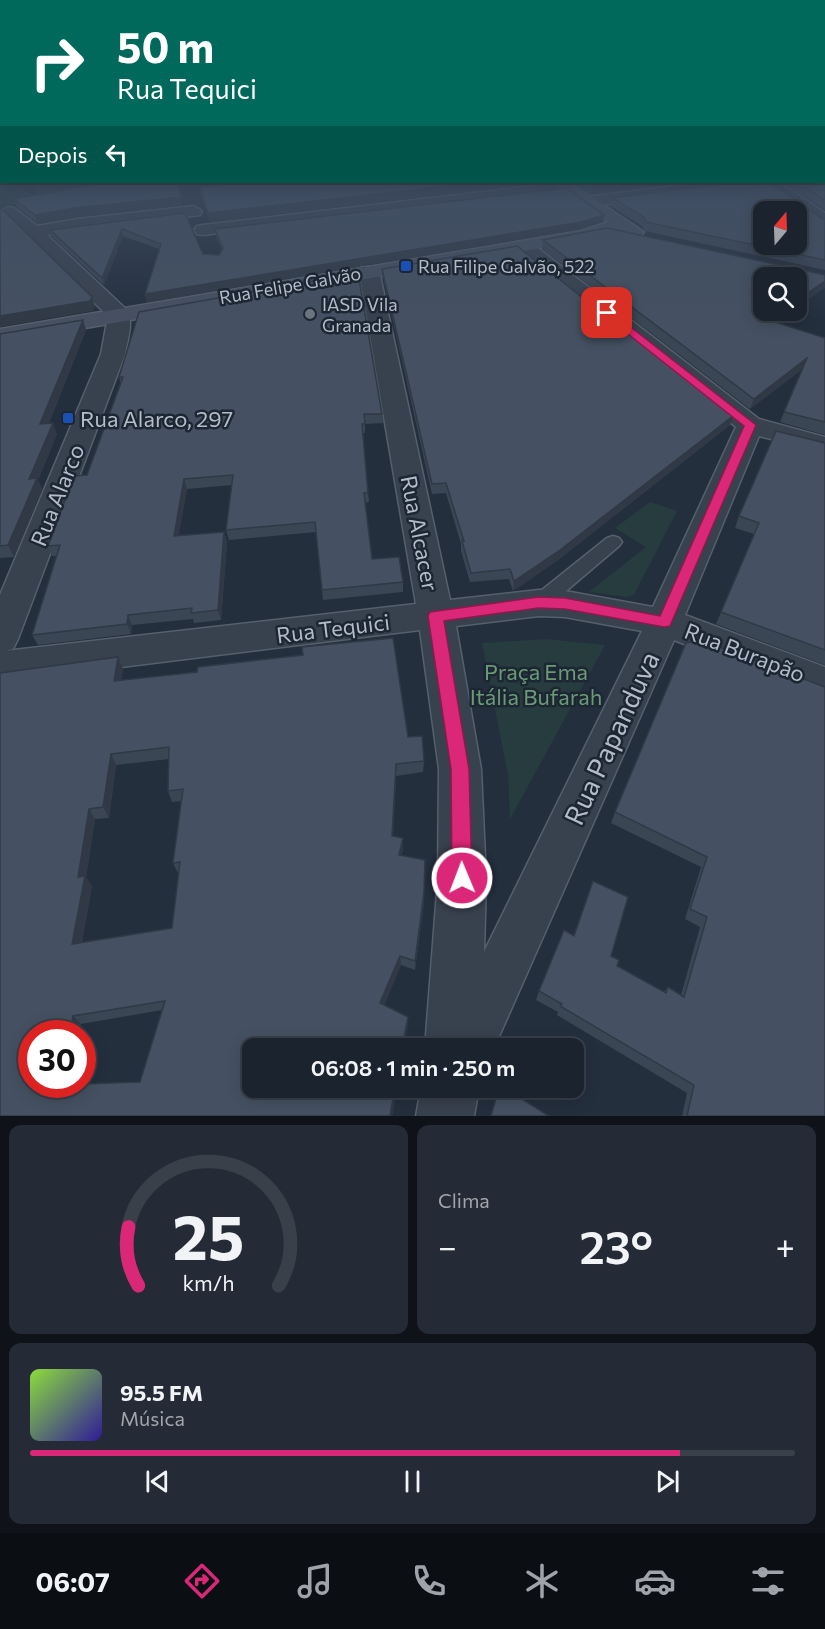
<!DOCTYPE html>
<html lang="pt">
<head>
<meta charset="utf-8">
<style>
	:root { --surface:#1b232e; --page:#242b36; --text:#f1f3f6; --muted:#a0a4aa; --line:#39404a; --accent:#db2777 }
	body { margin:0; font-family:Commissioner,sans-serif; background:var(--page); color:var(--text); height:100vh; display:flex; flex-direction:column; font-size:22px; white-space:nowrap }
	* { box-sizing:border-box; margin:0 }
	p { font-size:20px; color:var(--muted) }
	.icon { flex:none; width:33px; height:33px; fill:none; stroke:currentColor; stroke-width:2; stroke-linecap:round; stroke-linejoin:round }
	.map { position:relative; height:1116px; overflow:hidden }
	.panel { display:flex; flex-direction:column; gap:9px; padding:9px; background:#0f1319; flex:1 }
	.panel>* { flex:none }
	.top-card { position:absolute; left:0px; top:0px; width:825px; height:183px; box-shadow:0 3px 15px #0003,0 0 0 2px var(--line); background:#00695c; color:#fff; overflow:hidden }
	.needle { width:39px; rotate:19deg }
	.controls { position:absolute; left:753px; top:201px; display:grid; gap:12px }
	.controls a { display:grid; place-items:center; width:54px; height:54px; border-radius:12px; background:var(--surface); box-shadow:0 3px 15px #0003,0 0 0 2px var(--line); font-size:30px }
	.speed { position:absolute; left:18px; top:1020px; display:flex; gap:12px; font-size:30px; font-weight:700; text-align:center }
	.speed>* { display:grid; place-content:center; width:78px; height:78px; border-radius:50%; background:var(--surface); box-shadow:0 3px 15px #0003,0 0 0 2px var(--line); line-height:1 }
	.speed .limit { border:9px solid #d22; background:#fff; color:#111 }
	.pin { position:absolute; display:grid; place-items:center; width:51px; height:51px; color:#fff; margin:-26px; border-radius:12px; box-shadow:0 3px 9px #0006 }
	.me { position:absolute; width:66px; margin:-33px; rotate:359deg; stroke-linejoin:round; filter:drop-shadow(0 0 4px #0008) }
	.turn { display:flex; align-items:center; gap:21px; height:126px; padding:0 18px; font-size:27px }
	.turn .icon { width:78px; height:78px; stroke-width:2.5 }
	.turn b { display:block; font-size:42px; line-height:51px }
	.then { display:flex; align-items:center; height:57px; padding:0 18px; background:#0003; gap:12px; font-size:22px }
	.big { font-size:45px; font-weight:600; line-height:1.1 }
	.panel .tile { flex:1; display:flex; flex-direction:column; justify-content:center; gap:9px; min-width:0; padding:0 21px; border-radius:12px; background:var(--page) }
	.panel .dial { align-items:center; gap:0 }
	.dial svg { height:156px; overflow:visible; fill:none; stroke:var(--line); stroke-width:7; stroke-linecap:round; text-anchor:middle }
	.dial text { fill:var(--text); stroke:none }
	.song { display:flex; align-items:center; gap:18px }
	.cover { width:72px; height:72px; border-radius:9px; background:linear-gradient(135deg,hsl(90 70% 55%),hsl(250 70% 35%)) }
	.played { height:6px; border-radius:3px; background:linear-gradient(90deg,var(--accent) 85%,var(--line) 85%) }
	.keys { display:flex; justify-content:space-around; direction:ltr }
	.heat { display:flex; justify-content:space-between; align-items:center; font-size:33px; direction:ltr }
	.panel .tiles { flex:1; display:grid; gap:9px; grid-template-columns:1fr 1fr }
	.tile:last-child { grid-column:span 2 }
	.trip { position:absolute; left:242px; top:1038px; width:342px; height:60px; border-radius:12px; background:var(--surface); box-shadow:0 3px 15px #0003,0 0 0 2px var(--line); font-weight:600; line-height:60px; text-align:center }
	.tabs { display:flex; height:96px; justify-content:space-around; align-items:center; background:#0b0e12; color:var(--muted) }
	.tabs .icon { width:42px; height:42px }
	.tabs .on { color:var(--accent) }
	.tabs b { font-size:27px; color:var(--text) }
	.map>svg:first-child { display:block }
	.green { fill:#263c3f }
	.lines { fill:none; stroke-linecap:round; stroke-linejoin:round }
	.lane-casing { stroke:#565f6c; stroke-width:3 }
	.street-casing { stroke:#565f6c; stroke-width:3 }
	.secondary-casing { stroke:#565f6c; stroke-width:3 }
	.lane { fill:#38414e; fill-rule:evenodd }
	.street { fill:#38414e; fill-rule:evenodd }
	.secondary { fill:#465061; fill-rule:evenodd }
	.wall { fill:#3b4654; fill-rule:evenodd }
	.shaded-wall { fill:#303945 }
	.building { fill:#455162; stroke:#303945; stroke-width:1.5; fill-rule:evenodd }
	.route { fill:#db2777; stroke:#8e194d; stroke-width:1.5 }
	.transit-dot { fill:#1a4fb4; stroke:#1d2633; stroke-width:2 }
	.worship-dot { fill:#6b7280; stroke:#1d2633; stroke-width:2 }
	.labels { text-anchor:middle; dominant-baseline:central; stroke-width:5; stroke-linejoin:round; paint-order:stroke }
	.far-poi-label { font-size:18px; fill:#b4bcc9; stroke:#1d2633; text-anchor:start }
	.far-street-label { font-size:18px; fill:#b4bcc9; stroke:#1d2633 }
	.poi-label { font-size:22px; fill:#b4bcc9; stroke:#1d2633; text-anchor:start }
	.street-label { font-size:22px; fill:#b4bcc9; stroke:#1d2633 }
	.park-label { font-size:22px; fill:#6b9a76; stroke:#1d2633 }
	.near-street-label { font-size:27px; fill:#b4bcc9; stroke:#1d2633 }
</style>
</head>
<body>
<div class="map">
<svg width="825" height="1116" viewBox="0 0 825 1116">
	<rect width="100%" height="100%" fill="#242f3e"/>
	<g class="green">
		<path d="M 21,182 L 36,200 L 0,207 L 0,183 Z"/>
		<path d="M 29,182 L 77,182 L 84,191 L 42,199 Z"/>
		<path d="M 650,502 L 677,511 L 634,595 L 626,597 L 589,592 L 646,547 L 615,528 Z"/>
		<path d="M 546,639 L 605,645 L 510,819 L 508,775 L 482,643 Z"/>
	</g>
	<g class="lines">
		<defs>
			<path id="lane" d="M 613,536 L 619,538 L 622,542 L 619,546 L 546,608 L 539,610 L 532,608 L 529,603 L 532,598 L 607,538 Z"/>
			<g id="street">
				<path d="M 567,182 L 575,187 L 573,190 L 203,235 L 197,234 L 194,230 L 197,226 L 203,225 Z"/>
				<path d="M 705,182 L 744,182 L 736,187 L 587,207 L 579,202 L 587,197 Z"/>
				<path d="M 762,182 L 779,182 L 825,213 L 825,226 L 819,225 L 764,185 Z"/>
				<path d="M 194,206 L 202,211 L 200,215 L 47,235 L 127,310 C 134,322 127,341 125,354 L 18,639 L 13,649 L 5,651 L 416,604 L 359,271 L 362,267 L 376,267 L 379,271 L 450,600 L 539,590 L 565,591 L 653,607 L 736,427 L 516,250 L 514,246 L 516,242 L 530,242 L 759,419 L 825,437 L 825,453 L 759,436 L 685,615 L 825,667 L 825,699 L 674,640 L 494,1048 L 425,1048 L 438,878 L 439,769 L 420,630 L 0,682 L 0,595 L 101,354 L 108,316 L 0,211 L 8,207 L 14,208 L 37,226 L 77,219 ZM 539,616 L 565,617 L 642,631 L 484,952 L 486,878 L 481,769 L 456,626 Z"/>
				<path d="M 421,1088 L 479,1088 L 474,1116 L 416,1116 Z"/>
			</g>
			<path id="secondary" d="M 551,182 L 569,182 L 644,232 L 641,236 L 635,237 L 620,230 L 581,241 L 0,343 L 0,329 L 581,231 L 608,222 Z"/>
		</defs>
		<use href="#lane" class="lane-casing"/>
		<use href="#street" class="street-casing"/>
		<use href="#secondary" class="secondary-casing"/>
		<use href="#lane" class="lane"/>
		<use href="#street" class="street"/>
		<use href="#secondary" class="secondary"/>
	</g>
	<g class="wall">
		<path d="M 825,166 L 825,210 L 782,182 L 824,182 Z"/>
		<path d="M 108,182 L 207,182 L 182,187 L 180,191 L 182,205 L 77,217 L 38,224 L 17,207 L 14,199 Z"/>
		<path d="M 251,182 L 549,182 L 210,222 L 201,195 L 200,187 Z"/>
		<path d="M 572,182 L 691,182 L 592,194 Z"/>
		<path d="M 612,198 L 825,219 L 825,270 L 645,231 L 642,226 L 611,206 Z"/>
		<path d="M 185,213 L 203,254 L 219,255 L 222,250 L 216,236 L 215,229 L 604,215 L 603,221 L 580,229 L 147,302 L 145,294 L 159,249 L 123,236 L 104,285 L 52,237 L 50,230 Z"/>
		<path d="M 543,240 L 764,310 L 793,310 L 777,322 L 825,338 L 825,435 L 780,422 L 802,369 L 750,409 L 542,249 Z"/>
		<path d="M 382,269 L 730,425 L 558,560 L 513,591 L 509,579 L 470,582 L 461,551 L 461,544 L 446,493 L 432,494 L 383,277 Z"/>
		<path d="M 139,312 L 382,414 L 383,423 L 365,424 L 365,433 L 363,433 L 369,502 L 365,503 L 372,559 L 403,582 L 403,592 L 323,600 L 316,532 L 229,540 L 226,530 L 232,485 L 187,489 L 178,536 L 224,532 L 227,542 L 221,620 L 194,623 L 193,619 L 132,625 L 131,634 L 38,645 L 32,635 L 56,556 L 52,556 L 48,546 L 87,475 L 121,384 L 119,377 Z"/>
		<path d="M 83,320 L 86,330 L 49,423 L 57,434 L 38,480 L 42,489 L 14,557 L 0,558 L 0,334 Z"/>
		<path d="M 825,443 L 825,665 L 716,624 L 754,534 L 735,528 L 739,516 Z"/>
		<path d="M 118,657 L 123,669 L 121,680 L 408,737 L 424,761 L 423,772 L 396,776 L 393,836 L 403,849 L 401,856 L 424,902 L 415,970 L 401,965 L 384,1005 L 408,1017 L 408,1025 L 252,1088 L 397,1088 L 392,1116 L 0,1116 ZM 169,759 L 168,791 L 172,802 L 181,801 L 173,863 L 178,873 L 179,873 L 172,928 L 82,942 L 92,886 L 86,877 L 95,819 L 109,818 L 116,765 ZM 162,1010 L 140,1082 L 84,1084 L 82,1081 L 82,1084 L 32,1084 L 32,1034 L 79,1034 L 81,1024 Z"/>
		<path d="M 825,687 L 825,1116 L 682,1116 L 687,1093 L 557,1015 L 558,1012 L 536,1000 L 539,991 L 611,956 L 617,966 L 664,992 L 668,987 L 681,995 L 700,927 L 685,919 L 701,867 L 611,823 L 615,812 Z"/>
	</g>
	<g class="shaded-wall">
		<path d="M 179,182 L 207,182 L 182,187 L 180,191 L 178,183 Z"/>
		<path d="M 484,182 L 549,182 L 210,222 L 208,213 Z"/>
		<path d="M 629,182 L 691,182 L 592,194 L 593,186 Z"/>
		<path d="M 181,197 L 182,205 L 77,217 L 38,224 L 35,215 L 74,208 Z"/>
		<path d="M 604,215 L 603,221 L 580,229 L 147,302 L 145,294 Z"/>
		<path d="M 122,229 L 123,236 L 104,285 L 102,278 Z"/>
		<path d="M 825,281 L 825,288 L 796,308 L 796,301 Z"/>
		<path d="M 92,297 L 95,307 L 93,311 L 0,327 L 0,316 Z"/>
		<path d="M 783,310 L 793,310 L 766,330 L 769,320 Z"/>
		<path d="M 83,320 L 86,330 L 44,435 L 40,424 Z"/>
		<path d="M 807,358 L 803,369 L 750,409 L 754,399 Z"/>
		<path d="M 733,416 L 730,425 L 558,560 L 513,591 L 514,581 Z"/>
		<path d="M 53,423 L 57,434 L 38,480 L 42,489 L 14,557 L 8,545 L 29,479 Z"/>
		<path d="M 184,479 L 187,489 L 177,546 L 174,536 Z"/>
		<path d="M 224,532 L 227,542 L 221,620 L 218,610 Z"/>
		<path d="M 128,615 L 132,625 L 131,634 L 127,624 Z"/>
		<path d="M 118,657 L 123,669 L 119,692 L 114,681 Z"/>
		<path d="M 111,754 L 116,765 L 109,818 L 103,807 Z"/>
		<path d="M 396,764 L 396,776 L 392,846 L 392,836 Z"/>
		<path d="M 89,809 L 95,819 L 86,877 L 92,886 L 80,953 L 72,944 L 78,877 Z"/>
		<path d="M 403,838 L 403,849 L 399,866 L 399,855 Z"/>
		<path d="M 425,860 L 424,902 L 415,970 L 415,961 Z"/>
		<path d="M 400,956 L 401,965 L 381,1011 L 380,1003 Z"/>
		<path d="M 73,1016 L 81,1024 L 79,1034 L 70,1034 Z"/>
		<path d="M 408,1017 L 408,1025 L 404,1048 L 402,1048 Z"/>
		<path d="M 395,1088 L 397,1088 L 392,1116 L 390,1116 Z"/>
	</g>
	<g class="building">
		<path d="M 824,166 L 825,167 L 825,200 L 797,182 L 824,182 Z"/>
		<path d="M 108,182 L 179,182 L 178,183 L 181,197 L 74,208 L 35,215 L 14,199 Z"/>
		<path d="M 251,182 L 484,182 L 208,213 L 200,187 Z"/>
		<path d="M 586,182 L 629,182 L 593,186 Z"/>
		<path d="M 736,182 L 769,182 L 821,218 L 825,219 L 825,260 L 646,222 L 644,217 L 612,198 ZM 764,212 L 796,212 L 796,244 L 764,244 Z"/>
		<path d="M 566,188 L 604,215 L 581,222 L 145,294 L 161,244 L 122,229 L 102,278 L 50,230 L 185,213 L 203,254 L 219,255 L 223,248 L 215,229 Z"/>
		<path d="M 0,207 L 92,297 L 90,301 L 0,316 Z"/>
		<path d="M 607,228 L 825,275 L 825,281 L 796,301 L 796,278 L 764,278 L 764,310 L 783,310 L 769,320 L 825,338 L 825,422 L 784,412 L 807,358 L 754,399 L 543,240 Z"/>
		<path d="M 517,246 L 733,416 L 560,550 L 514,581 L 510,569 L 471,573 L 462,541 L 464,541 L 446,483 L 432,484 L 382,269 Z"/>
		<path d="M 358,273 L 382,414 L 364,414 L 365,424 L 362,424 L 368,493 L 364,493 L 372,559 L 399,557 L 403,582 L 322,590 L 315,522 L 226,530 L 233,475 L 184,479 L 174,536 L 224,532 L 218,610 L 191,613 L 192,608 L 128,615 L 127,624 L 32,635 L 60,545 L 48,546 L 74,476 L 87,475 L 123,377 L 119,377 L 139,312 Z"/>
		<path d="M 83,320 L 40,424 L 53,423 L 29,479 L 37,478 L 8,545 L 0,546 L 0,334 Z"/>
		<path d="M 776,431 L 825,443 L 825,650 L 721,612 L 759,523 L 739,516 Z"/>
		<path d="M 393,638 L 408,737 L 422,736 L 424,761 L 396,764 L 392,836 L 403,838 L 399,855 L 425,860 L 424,892 L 415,961 L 400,956 L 380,1003 L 408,1017 L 402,1048 L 252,1048 L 252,1088 L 395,1088 L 390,1116 L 0,1116 L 0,673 L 118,657 L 114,681 L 197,672 L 198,667 L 303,655 L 302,647 ZM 169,747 L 168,791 L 183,789 L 173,863 L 180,862 L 172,928 L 72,944 L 85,876 L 78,877 L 89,809 L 103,807 L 111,754 ZM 165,1001 L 140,1082 L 82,1084 L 32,1084 L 32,1034 L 70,1034 L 73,1016 Z"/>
		<path d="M 701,640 L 825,687 L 825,1116 L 687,1116 L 694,1085 L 560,1006 L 562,1004 L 539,991 L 564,930 L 574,936 L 593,881 L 628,897 L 611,956 L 619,960 L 617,966 L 666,993 L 668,987 L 684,997 L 707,917 L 690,909 L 707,857 L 615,812 L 686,643 Z"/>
		<path d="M 499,1088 L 504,1088 L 549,1116 L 491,1116 Z"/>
	</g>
	<linearGradient id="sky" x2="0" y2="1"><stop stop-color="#141a22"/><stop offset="0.51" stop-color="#3f4d63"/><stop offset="1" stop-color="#3f4d63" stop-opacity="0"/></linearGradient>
	<rect width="825" height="323" fill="url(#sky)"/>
	<path class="route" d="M 604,311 L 610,311 L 756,425 L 670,626 L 664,627 L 565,609 L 538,608 L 444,621 L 469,769 L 472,878 L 469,885 L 462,888 L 455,885 L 452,878 L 451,769 L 428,616 L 430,612 L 538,597 L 565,598 L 660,616 L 744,426 L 604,315 Z"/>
	<g class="transit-dot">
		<rect x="400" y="260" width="12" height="12" rx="3"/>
		<rect x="62" y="412" width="12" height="12" rx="3"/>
	</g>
	<circle class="worship-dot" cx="310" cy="314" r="6"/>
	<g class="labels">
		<g class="far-poi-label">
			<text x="418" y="266">Rua Filipe Galvão, 522</text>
			<text x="322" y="304">IASD Vila<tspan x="322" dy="21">Granada</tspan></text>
		</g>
		<g class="far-street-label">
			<text transform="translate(290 285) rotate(-10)">Rua Felipe Galvão</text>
		</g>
		<g class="poi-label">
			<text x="80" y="418">Rua Alarco, 297</text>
		</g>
		<g class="street-label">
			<text transform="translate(57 495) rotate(-68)">Rua Alarco</text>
			<text transform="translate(420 533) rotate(79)">Rua Alcacer</text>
			<text transform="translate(333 628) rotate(-7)">Rua Tequici</text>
			<text transform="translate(745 652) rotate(21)">Rua Burapão</text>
		</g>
		<g class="park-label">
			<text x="536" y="671">Praça Ema<tspan x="536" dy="25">Itália Bufarah</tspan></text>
		</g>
		<g class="near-street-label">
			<text transform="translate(611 738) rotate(-65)">Rua Papanduva</text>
		</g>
	</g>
</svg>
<div class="controls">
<a><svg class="needle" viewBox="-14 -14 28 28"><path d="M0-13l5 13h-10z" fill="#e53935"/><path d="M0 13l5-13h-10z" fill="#a0a4aa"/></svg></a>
<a><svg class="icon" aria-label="search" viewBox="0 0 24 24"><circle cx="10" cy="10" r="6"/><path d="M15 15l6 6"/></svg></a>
</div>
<div class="speed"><div class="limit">30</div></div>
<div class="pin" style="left:607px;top:313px;background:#d93025"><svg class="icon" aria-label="arrive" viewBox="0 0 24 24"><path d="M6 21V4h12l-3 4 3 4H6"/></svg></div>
<svg class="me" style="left:462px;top:878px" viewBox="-20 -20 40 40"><circle r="17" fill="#db2777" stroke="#fff" stroke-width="3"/><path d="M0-11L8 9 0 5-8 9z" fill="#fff"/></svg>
<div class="trip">06:08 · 1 min · 250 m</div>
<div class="top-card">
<div class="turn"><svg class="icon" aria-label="right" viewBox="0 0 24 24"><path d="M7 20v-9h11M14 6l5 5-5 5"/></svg><div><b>50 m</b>Rua Tequici</div></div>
<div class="then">Depois<svg class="icon" aria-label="left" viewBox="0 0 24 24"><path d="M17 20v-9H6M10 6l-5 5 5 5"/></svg></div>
</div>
</div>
<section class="panel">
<div class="tiles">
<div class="tile dial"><svg viewBox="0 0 100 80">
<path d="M14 69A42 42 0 1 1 86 69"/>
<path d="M14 69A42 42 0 0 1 9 39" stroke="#db2777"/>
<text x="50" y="56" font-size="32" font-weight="700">25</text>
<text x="50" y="72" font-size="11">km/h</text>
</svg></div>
<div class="tile"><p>Clima</p>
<div class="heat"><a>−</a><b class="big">23°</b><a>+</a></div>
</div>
<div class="tile">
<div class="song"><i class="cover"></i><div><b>95.5 FM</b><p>Música</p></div></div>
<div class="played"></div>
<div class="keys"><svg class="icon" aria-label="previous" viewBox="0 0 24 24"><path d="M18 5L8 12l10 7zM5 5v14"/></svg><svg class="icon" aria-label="pause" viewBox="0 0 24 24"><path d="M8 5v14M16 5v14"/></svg><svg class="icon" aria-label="next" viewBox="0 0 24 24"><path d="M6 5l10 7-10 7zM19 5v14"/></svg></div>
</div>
</div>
</section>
<nav class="tabs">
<b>06:07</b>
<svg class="icon on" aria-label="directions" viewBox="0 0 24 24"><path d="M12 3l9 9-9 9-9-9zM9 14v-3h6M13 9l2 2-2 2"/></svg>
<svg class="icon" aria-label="music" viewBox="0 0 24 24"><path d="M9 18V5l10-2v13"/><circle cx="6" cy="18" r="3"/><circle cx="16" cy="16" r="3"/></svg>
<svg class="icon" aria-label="phone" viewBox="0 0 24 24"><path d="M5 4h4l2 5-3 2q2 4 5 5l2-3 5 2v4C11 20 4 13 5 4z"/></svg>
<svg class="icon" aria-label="climate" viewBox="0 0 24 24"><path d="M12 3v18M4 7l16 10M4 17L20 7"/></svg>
<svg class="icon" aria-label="car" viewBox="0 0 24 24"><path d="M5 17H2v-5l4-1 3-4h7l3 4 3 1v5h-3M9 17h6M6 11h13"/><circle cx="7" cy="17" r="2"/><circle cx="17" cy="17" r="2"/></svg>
<svg class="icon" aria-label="filters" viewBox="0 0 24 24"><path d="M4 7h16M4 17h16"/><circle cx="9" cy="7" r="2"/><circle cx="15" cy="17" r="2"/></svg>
</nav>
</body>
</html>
